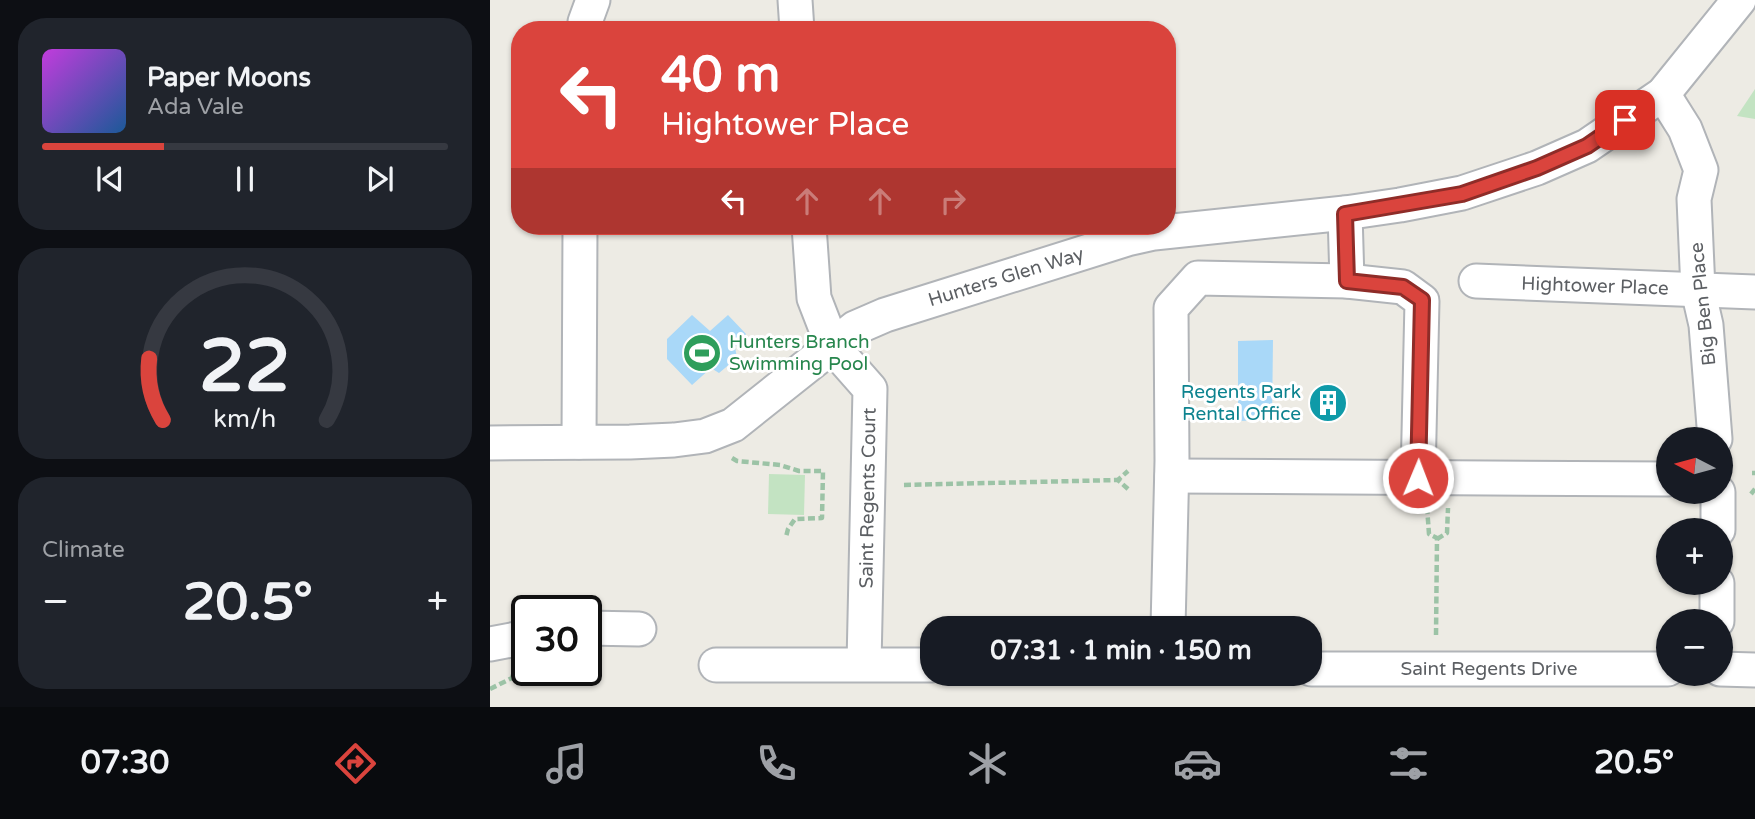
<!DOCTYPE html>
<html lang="en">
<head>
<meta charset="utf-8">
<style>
	:root { --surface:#171b24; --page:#20242c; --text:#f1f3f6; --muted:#9ea1a6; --line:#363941; --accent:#da443d }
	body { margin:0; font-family:"Varela Round",sans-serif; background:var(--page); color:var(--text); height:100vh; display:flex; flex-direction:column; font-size:26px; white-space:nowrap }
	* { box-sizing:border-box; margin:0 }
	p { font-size:23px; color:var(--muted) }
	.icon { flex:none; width:38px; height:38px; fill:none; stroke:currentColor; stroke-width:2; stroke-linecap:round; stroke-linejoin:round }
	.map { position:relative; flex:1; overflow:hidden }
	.panel { display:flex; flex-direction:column; gap:18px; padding:18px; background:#0d0f14; width:490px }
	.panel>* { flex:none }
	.hud { position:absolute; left:21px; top:21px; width:665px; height:214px; border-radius:28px; box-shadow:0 2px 5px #0004; background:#da443d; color:#fff; overflow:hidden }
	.needle { width:46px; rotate:276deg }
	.fabs { position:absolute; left:1166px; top:427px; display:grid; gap:14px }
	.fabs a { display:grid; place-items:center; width:77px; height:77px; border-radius:50%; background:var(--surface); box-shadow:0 2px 5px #0004; font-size:35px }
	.speed { position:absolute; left:21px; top:595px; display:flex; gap:14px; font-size:35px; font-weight:700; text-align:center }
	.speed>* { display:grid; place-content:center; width:91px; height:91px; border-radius:50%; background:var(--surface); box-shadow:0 2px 5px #0004; line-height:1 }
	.speed .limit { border:4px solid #111; border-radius:10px; background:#fff; color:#111 }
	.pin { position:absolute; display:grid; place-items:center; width:60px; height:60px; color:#fff; margin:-30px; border-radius:14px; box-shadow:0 4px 10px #0006 }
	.me { position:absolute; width:77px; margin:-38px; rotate:1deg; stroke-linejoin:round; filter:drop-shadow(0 0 5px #0008) }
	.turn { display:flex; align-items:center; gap:24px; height:147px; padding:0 35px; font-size:32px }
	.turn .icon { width:91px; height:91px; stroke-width:2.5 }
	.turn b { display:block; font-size:49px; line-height:60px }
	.lanes { display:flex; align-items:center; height:66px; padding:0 35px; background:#0003; justify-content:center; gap:35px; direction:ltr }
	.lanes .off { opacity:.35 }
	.big { font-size:52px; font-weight:800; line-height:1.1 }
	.panel .card { flex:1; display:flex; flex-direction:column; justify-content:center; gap:10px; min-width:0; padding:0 24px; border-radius:28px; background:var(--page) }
	.panel .dial { align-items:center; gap:0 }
	.dial svg { height:182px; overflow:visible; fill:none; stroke:var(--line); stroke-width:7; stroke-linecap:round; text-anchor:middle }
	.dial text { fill:var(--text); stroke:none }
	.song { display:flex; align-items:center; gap:21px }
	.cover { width:84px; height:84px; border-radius:10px; background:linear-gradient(135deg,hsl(290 70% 55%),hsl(210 70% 35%)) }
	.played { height:7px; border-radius:4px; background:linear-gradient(90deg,var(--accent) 30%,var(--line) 30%) }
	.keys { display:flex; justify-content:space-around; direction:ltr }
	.heat { display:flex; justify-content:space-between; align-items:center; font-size:38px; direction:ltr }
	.trip { position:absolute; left:430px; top:616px; width:402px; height:70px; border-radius:28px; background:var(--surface); box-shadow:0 2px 5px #0004; font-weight:800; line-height:70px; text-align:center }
	.menu { display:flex; height:112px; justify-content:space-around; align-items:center; background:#090b0e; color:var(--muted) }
	.menu .icon { width:49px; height:49px }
	.menu .active { color:var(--accent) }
	.menu b { font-size:32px; color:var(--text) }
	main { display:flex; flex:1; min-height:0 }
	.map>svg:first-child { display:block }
	.green { fill:#c3e3c2 }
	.water { fill:#a9d8f8 }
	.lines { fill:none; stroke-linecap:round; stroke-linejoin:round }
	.street-casing { stroke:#b1b4b8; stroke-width:37 }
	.path { stroke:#9cc3a6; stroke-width:4.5; stroke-dasharray:7 3.5; stroke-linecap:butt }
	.street { stroke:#fff; stroke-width:33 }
	.route-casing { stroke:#8e2c28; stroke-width:18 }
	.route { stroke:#da443d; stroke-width:12 }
	.labels { text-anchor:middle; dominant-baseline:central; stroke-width:6; stroke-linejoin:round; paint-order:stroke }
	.street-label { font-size:19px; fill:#5c5f63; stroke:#fff }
	.leisure-label { font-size:19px; fill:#27864d; stroke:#fff; text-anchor:start }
	.culture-label { font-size:19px; fill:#0d838f; stroke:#fff; text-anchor:end }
</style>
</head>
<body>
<main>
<section class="panel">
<div class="card">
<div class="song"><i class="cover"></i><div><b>Paper Moons</b><p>Ada Vale</p></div></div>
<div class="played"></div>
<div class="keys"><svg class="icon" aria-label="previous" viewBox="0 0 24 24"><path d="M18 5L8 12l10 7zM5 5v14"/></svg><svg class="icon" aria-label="pause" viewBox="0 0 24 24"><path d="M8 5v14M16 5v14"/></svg><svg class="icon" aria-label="next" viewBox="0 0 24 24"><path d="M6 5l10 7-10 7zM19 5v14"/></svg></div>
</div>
<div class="card dial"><svg viewBox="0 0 100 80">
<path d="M14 69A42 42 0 1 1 86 69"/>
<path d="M14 69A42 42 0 0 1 8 42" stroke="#da443d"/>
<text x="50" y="56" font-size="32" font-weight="700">22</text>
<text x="50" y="72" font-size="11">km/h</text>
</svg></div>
<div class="card"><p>Climate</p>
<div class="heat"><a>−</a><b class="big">20.5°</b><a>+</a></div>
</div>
</section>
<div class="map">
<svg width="1265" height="707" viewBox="0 0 1265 707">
	<rect width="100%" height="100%" fill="#edebe4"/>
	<g class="green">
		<path d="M 1265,89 L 1265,119 L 1247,116 Z"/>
		<path d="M 279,474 L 315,475 L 314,515 L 278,514 Z"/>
	</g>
	<g class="water">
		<path d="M 202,315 L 220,331 L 238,315 L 256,334 L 245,347 L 247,358 L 229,373 L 221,368 L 202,385 L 177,359 L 177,339 Z"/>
		<path d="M 783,340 L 782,420 L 748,421 L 748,341 Z"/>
	</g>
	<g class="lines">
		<defs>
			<g id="street">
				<path d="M 305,0 L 307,30"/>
				<path d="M 94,30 L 95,22 L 103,0"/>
				<path d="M 1173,94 L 1195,129 L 1211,170 L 1204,199 L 1208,290 L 1216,325 L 1225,439"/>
				<path d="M 855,213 L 857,281"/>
				<path d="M 319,226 L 324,298 L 343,347 L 380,389 L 374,664"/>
				<path d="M 986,281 L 1265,292"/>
				<path d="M 89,442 L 90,226"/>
				<path d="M 0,443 L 140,442 L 184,440 L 215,436 L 243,425 L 365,328 L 395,315 L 637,239 L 664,233 L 855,213 L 910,205 L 972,193 L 1047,168 L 1097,146 L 1173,94 L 1249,0"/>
				<path d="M 682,476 L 1178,479"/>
				<path d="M 1228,530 L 1228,492"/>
				<path d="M 1227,621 L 1227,583"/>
				<path d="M 96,628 L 149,629"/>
				<path d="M 678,628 L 682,461 L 681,308 L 708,278 L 857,281 L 913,287 L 932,301 L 928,478"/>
				<path d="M 0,644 L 37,637"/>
				<path d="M 226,665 L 443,665"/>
				<path d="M 821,669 L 1178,669"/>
				<path d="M 1230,669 L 1265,670"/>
			</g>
		</defs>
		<use href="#street" class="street-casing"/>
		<g class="path">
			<path d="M 242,458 L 247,461 L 290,465 L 309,471 L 333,471 L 332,518 L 305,519 L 298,529 L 296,537"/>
			<path d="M 1262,473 L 1265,473"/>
			<path d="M 414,485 L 628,480"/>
			<path d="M 638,489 L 628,480 L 638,471"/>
			<path d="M 1261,494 L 1265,489"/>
			<path d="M 937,507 L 939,534 L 947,538 L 946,636"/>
			<path d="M 947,539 L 957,533 L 958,508"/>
			<path d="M 0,689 L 22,678 L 25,669"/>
		</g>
		<use href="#street" class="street"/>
	</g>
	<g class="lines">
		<defs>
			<path id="route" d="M 928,478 L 932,300 L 913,287 L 857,281 L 855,214 L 972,194 L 1047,168 L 1097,146 L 1135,120"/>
		</defs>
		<use href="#route" class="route-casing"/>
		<use href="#route" class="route"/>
	</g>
	<defs>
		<symbol id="stadium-disc" viewBox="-11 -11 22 22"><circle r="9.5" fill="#2e9e5b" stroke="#fff"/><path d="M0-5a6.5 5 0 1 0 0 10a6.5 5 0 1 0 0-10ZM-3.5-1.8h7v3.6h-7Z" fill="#fff"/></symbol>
		<symbol id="building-disc" viewBox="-11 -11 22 22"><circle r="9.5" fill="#0f9aa8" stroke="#fff"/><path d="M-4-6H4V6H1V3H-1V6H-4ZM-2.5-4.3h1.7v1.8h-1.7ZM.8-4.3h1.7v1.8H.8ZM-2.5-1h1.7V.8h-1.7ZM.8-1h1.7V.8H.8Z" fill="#fff"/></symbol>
	</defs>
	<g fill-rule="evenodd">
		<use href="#stadium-disc" x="190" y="331" width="44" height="44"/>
		<use href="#building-disc" x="816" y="381" width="44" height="44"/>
	</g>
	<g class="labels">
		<g class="street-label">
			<text transform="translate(516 277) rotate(-17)">Hunters Glen Way</text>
			<text transform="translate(1105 286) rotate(2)">Hightower Place</text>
			<text transform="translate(1213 304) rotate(-96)">Big Ben Place</text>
			<text transform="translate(378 498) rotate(-89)">Saint Regents Court</text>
			<text x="999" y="669">Saint Regents Drive</text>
		</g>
		<g class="leisure-label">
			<text x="239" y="342">Hunters Branch<tspan x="239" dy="22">Swimming Pool</tspan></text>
		</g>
		<g class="culture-label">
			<text x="811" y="392">Regents Park<tspan x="811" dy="22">Rental Office</tspan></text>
		</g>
	</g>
</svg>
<div class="fabs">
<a><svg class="needle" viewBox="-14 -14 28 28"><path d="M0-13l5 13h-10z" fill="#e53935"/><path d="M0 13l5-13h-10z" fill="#9ea1a6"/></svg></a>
<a>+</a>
<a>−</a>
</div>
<div class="speed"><div class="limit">30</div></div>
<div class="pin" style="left:1135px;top:120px;background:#d93025"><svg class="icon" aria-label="arrive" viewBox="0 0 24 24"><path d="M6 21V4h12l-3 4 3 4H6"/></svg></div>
<svg class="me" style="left:928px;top:478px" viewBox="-20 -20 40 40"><circle r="17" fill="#da443d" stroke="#fff" stroke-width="3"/><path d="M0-11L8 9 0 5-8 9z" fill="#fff"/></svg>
<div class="trip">07:31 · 1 min · 150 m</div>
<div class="hud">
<div class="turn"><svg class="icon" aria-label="left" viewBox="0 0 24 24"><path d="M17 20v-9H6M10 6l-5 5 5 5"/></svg><div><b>40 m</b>Hightower Place</div></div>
<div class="lanes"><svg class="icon" aria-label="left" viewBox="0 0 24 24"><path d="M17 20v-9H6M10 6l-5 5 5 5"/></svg><svg class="icon off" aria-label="ahead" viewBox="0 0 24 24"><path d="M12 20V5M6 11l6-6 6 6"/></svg><svg class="icon off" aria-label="ahead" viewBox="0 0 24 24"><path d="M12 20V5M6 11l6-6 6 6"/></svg><svg class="icon off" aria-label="right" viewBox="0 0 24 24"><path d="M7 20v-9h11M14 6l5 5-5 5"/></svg></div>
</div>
</div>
</main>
<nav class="menu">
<b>07:30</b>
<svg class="icon active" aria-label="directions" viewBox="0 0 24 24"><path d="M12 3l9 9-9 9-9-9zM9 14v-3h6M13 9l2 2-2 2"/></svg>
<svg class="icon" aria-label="music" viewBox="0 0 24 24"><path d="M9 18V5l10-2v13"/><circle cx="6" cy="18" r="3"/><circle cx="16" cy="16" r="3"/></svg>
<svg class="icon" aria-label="phone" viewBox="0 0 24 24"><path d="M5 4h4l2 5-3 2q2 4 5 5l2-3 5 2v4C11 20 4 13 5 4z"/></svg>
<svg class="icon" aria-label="climate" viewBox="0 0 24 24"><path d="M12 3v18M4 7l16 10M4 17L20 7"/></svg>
<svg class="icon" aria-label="car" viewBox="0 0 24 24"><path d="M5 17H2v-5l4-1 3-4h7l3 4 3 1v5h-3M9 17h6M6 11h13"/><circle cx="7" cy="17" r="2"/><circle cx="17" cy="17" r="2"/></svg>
<svg class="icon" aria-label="filters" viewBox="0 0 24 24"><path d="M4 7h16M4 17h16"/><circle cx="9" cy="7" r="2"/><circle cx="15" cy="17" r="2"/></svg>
<b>20.5°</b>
</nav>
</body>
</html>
